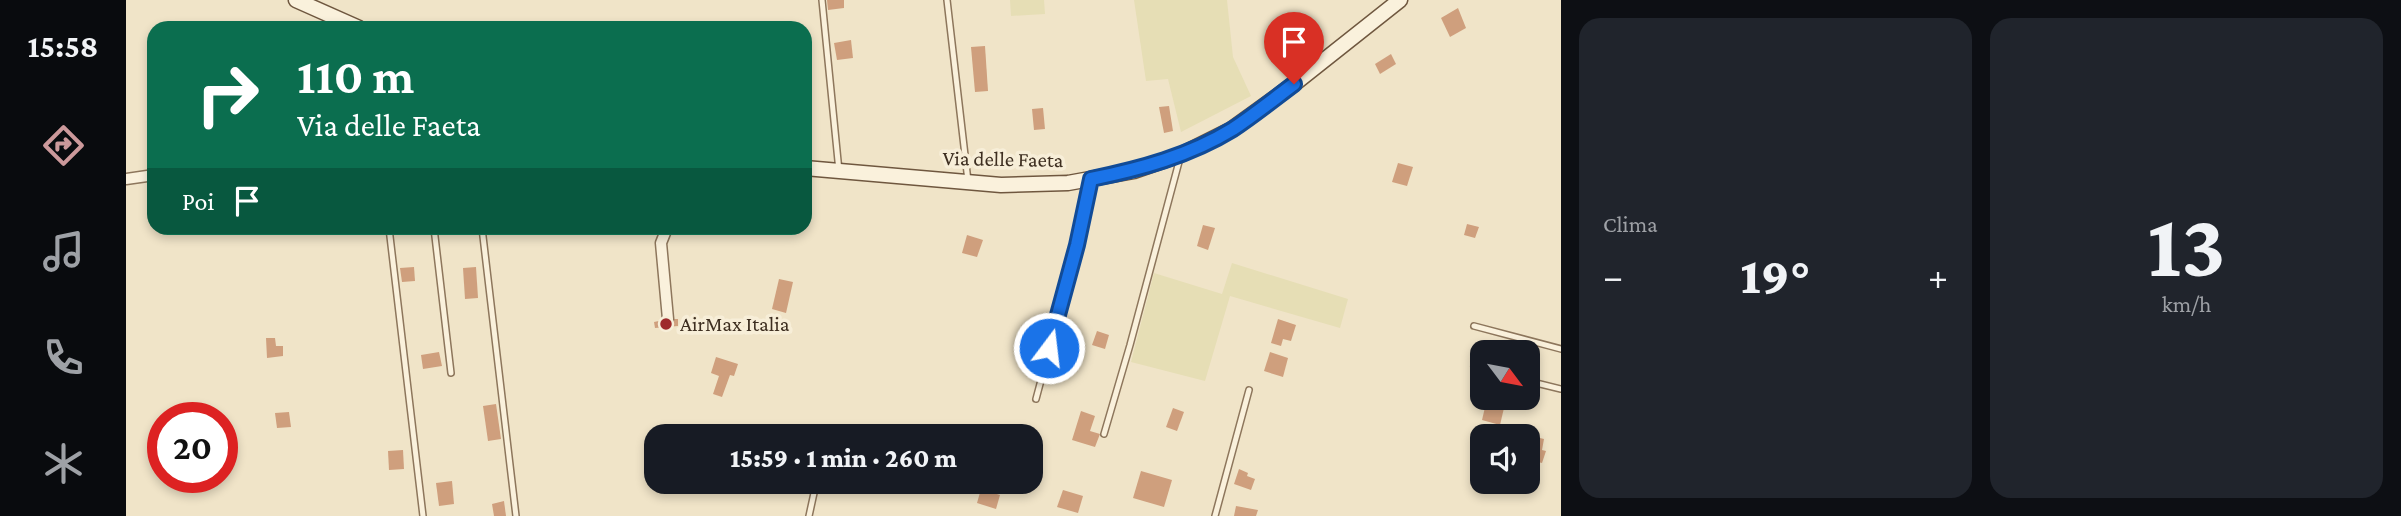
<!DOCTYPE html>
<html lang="it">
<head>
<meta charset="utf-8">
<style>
	:root { --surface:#171b24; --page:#20242c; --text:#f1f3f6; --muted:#9ea1a6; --accent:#cc999b }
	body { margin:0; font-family:"Crimson Pro",serif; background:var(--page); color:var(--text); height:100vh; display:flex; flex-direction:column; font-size:26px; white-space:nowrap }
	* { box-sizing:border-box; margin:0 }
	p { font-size:23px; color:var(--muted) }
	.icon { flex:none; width:38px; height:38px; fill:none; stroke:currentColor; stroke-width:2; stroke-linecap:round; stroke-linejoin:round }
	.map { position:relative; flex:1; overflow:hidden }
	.sheet { display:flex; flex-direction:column; gap:18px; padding:18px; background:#0d0f14; width:840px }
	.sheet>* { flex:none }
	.banner { position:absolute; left:21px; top:21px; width:665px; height:214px; border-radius:21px; box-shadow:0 4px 10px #0003; background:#0b6e4f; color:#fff; overflow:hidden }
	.needle { width:46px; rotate:122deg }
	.tools { position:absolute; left:1344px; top:340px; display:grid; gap:14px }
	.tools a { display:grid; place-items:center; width:70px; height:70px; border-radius:14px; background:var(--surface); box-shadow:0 4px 10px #0003; font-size:35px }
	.speed { position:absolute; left:21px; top:402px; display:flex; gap:14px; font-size:35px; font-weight:700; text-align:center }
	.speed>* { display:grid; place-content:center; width:91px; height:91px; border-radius:50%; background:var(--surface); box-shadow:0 4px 10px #0003; line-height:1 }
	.speed .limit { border:10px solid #d22; background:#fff; color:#111 }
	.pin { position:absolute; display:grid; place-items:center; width:60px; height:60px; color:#fff; margin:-72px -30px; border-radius:50% 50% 50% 0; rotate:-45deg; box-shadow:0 0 7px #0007 }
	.pin .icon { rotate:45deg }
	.me { position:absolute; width:77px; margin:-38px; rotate:15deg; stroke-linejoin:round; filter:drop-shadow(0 0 5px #0008) }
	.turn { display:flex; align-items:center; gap:24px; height:147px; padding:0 35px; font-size:32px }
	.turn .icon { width:91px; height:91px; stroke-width:2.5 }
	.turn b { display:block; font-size:49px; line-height:60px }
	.then { display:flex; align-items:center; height:66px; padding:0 35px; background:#0003; gap:14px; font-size:26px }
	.big { font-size:52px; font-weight:800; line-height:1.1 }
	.sheet .widget { flex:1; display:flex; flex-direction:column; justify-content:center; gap:10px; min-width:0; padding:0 24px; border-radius:21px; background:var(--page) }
	.sheet .dial { align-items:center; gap:0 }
	.dial b { font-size:91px; line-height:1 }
	.heat { display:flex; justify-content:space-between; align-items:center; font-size:38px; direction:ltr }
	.sheet .tiles { flex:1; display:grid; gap:18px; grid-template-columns:repeat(2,1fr) }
	.trip { position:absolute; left:518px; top:424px; width:399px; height:70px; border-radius:21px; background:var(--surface); box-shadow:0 4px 10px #0003; font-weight:800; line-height:70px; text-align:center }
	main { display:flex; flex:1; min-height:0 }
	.tab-bar { display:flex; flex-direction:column; width:126px; justify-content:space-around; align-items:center; background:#090b0e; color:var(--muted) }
	.tab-bar .icon { width:49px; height:49px }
	.tab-bar .on { color:var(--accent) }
	.tab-bar b { font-size:32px; color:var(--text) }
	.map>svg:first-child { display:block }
	.farmland { fill:#e6deb5 }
	.building { fill:#cf9f7d }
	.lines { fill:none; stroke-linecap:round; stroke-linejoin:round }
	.lane-casing { stroke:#8d765c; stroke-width:8 }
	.street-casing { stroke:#8d765c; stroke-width:13 }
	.secondary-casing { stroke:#6f573f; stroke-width:17 }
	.lane { stroke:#faf1dc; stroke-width:5 }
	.street { stroke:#faf1dc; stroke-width:10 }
	.secondary { stroke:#faf1dc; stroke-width:14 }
	.route-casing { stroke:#114b97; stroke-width:18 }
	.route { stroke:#1a73e8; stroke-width:12 }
	.poi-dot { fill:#9e2a2b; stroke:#f7eed8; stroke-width:2.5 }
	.labels { text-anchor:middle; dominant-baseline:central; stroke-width:7; stroke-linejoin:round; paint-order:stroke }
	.street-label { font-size:21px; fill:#3d2e20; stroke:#f7eed8 }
	.poi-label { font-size:21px; fill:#3d2e20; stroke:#f7eed8; text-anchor:start }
</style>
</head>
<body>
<main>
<nav class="tab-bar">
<b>15:58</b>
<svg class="icon on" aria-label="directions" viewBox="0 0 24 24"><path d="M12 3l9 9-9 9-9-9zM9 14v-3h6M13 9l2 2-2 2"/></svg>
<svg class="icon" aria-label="music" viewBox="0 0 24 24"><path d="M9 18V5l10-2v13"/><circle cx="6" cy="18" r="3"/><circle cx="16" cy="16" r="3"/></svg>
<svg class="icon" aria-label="phone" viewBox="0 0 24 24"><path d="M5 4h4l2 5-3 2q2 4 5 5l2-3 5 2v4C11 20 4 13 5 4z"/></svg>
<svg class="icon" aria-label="climate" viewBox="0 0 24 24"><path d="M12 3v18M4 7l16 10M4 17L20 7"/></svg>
</nav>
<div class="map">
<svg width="1435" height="516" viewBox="0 0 1435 516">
	<rect width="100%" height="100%" fill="#f0e4c8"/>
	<g class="farmland">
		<path d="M 884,0 L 918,0 L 919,14 L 885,16 Z"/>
		<path d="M 1008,0 L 1101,0 L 1107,57 L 1125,96 L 1055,132 L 1042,79 L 1020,81 Z"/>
		<path d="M 1106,263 L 1222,299 L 1214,328 L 1104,296 L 1079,381 L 1005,362 L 1028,273 L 1096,294 Z"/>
	</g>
	<g class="building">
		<path d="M 701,0 L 718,0 L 718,8 L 702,10 Z"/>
		<path d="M 1332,8 L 1340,28 L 1324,37 L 1315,18 Z"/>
		<path d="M 725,40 L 727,58 L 711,60 L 708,43 Z"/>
		<path d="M 859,46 L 862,91 L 849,92 L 845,47 Z"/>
		<path d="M 1265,54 L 1270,64 L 1254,74 L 1249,64 Z"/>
		<path d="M 1043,106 L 1047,131 L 1038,133 L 1033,107 Z"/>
		<path d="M 917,108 L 919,129 L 908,130 L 906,109 Z"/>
		<path d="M 1272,163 L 1287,167 L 1281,186 L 1266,182 Z"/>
		<path d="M 1341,224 L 1353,227 L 1349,238 L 1338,235 Z"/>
		<path d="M 1077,225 L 1089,228 L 1082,250 L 1071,246 Z"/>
		<path d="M 841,235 L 857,240 L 851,257 L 836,253 Z"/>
		<path d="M 288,267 L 289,281 L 276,282 L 274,268 Z"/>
		<path d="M 350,267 L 352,298 L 339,299 L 337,268 Z"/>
		<path d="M 653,279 L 667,282 L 660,313 L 646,309 Z"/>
		<path d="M 542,319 L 552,319 L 552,326 L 529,328 L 528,322 Z"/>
		<path d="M 1152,319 L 1170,325 L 1165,341 L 1157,339 L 1155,346 L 1145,343 Z"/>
		<path d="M 971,331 L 983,335 L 979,349 L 966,345 Z"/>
		<path d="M 140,338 L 149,338 L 150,346 L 157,346 L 157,356 L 141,358 Z"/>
		<path d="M 1355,342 L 1376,348 L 1375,352 L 1356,352 L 1356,359 L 1350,357 Z"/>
		<path d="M 313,352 L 316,366 L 297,369 L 295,355 Z"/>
		<path d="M 1144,352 L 1162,358 L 1157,377 L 1138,371 Z"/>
		<path d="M 590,357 L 612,364 L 608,376 L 604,375 L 596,397 L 587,394 L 593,376 L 585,373 Z"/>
		<path d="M 1360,403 L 1378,408 L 1374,425 L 1356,420 Z"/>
		<path d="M 370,404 L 375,439 L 362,441 L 357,406 Z"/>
		<path d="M 1047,408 L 1058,412 L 1051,431 L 1040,427 Z"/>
		<path d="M 955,411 L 969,416 L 964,431 L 974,434 L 969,447 L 946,440 Z"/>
		<path d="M 163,412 L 165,427 L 151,428 L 149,413 Z"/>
		<path d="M 1402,435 L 1418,439 L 1416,450 L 1420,451 L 1416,463 L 1412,462 L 1410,471 L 1402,469 Z"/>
		<path d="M 277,450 L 278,469 L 263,470 L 262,451 Z"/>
		<path d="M 1113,469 L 1122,473 L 1121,476 L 1129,479 L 1125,490 L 1108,484 Z"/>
		<path d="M 1015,471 L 1046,480 L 1038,507 L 1007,498 Z"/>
		<path d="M 326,481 L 328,504 L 313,506 L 310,483 Z"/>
		<path d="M 855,489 L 874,495 L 870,509 L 851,503 Z"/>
		<path d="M 937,490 L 957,496 L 952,513 L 931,507 Z"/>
		<path d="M 378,501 L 380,516 L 368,516 L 366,504 Z"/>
		<path d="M 1110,506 L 1132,510 L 1130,516 L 1108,516 Z"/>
	</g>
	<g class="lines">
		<defs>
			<g id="lane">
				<path d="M 696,0 L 713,171"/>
				<path d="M 821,0 L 842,181"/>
				<path d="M 263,228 L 297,516"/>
				<path d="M 308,228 L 325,373"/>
				<path d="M 356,228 L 390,516"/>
				<path d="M 1348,326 L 1435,349"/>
				<path d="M 1348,366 L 1356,369"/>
				<path d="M 1402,381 L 1435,389"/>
				<path d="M 910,399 L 951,245 L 964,182"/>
				<path d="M 978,434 L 1004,345 L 1054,158"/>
				<path d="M 683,516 L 688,493"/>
				<path d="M 1089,516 L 1123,390"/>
			</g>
			<g id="street">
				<path d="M 0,179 L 28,175"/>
				<path d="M 541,228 L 535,243 L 542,319"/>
			</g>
			<g id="secondary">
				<path d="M 170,0 L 233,28"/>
				<path d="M 679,168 L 875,185 L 942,183 L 1008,171 L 1054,155 L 1106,129 L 1168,84 L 1274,0"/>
			</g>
		</defs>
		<use href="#lane" class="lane-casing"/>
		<use href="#street" class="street-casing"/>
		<use href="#secondary" class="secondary-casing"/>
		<use href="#lane" class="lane"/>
		<use href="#street" class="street"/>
		<use href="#secondary" class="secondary"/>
	</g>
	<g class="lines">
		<defs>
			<path id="route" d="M 923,348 L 951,245 L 965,179 C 1014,169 1063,156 1107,129 C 1128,115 1148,99 1168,84"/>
		</defs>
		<use href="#route" class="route-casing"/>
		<use href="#route" class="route"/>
	</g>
	<circle class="poi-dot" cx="540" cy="324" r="7"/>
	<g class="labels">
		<g class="street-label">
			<text transform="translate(877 159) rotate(1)">Via delle Faeta</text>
		</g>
		<g class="poi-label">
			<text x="554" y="324">AirMax Italia</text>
		</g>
	</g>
</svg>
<div class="tools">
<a><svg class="needle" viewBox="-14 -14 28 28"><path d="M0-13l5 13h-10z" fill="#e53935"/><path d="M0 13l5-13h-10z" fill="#9ea1a6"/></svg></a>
<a><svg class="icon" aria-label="sound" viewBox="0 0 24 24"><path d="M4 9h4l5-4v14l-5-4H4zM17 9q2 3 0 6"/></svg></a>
</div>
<div class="speed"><div class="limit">20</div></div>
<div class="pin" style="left:1168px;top:84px;background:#d93025"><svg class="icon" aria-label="arrive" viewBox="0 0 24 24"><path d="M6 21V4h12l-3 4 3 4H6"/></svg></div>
<svg class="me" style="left:923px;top:348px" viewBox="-20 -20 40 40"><circle r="17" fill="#1a73e8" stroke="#fff" stroke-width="3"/><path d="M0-11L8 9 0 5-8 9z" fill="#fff"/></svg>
<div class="trip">15:59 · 1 min · 260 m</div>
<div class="banner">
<div class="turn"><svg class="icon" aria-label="right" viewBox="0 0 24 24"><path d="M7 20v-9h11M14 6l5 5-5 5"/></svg><div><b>110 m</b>Via delle Faeta</div></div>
<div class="then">Poi<svg class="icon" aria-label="arrive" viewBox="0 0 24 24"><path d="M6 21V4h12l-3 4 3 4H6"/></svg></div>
</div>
</div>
<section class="sheet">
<div class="tiles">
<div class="widget"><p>Clima</p>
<div class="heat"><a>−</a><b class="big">19°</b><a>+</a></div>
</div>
<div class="widget dial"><b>13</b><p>km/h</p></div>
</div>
</section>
</main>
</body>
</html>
